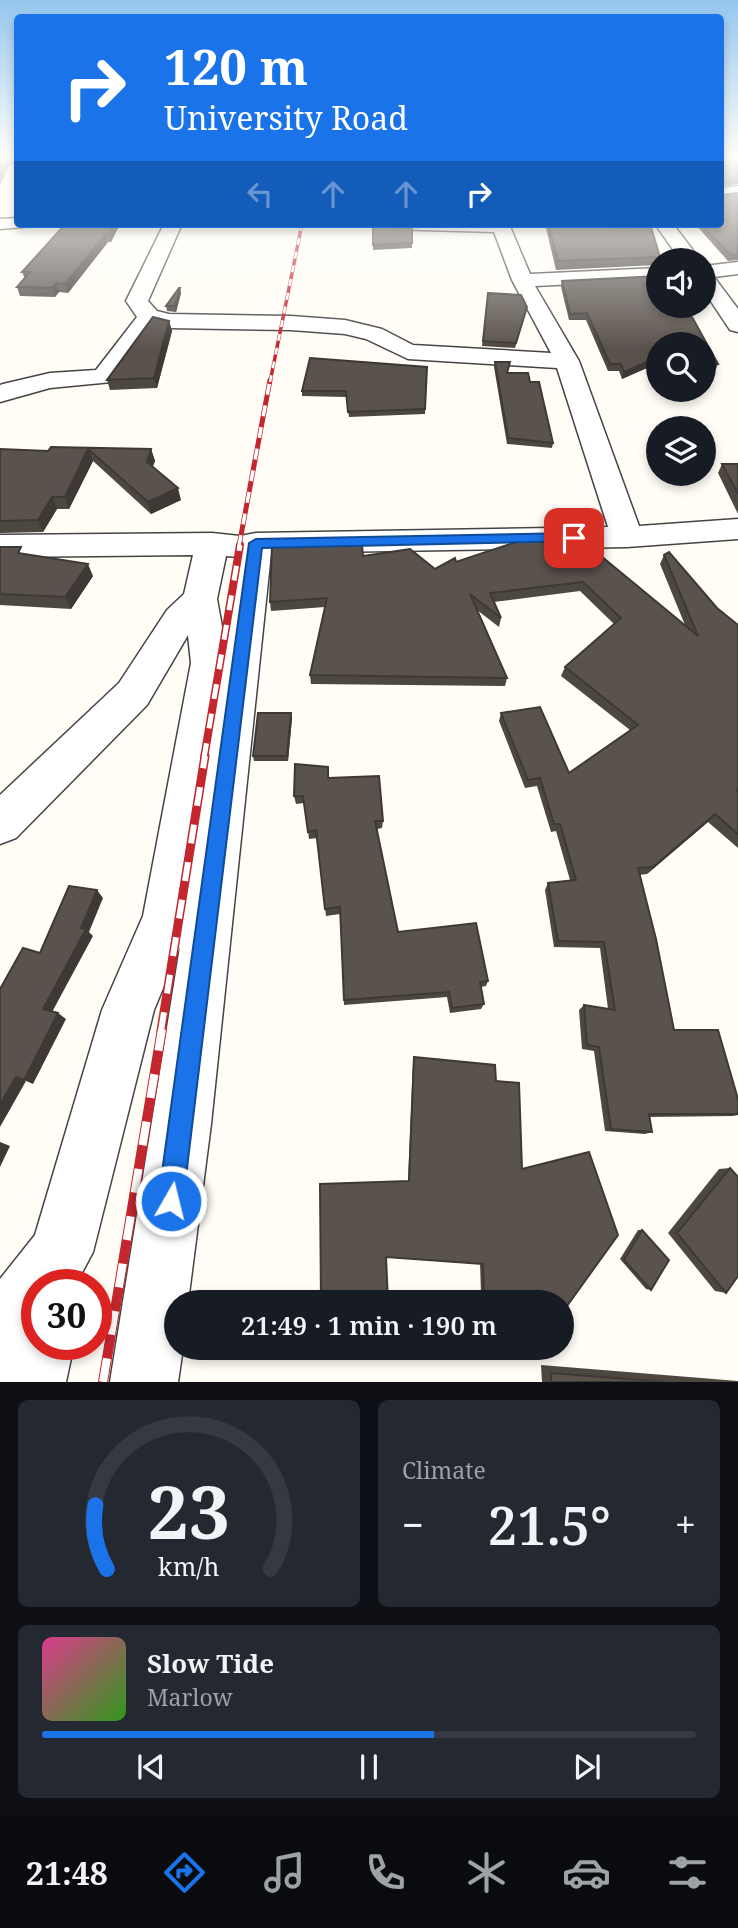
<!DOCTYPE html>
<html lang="en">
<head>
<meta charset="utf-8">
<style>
	:root { --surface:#171b24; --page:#242831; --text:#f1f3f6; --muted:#9ea1a6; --line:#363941; --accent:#1a73e8 }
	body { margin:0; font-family:"Noto Serif",serif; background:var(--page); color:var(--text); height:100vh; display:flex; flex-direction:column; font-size:26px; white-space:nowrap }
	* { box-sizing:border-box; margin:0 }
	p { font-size:23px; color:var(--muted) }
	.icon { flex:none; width:38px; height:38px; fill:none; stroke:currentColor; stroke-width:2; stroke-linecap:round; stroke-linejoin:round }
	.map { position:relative; height:1382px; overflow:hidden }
	.details { display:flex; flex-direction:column; gap:18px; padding:18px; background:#0d0f14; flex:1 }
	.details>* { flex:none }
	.guide { position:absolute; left:14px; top:14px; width:710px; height:214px; border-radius:7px; box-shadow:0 4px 10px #0003; background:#1a73e8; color:#fff; overflow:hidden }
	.tools { position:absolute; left:646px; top:248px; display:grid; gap:14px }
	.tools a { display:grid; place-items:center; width:70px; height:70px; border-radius:50%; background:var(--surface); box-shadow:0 4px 10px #0003; font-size:35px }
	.speed { position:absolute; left:21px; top:1269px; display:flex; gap:14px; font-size:35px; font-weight:700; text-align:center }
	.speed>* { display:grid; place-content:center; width:91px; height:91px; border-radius:50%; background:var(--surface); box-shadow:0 4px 10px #0003; line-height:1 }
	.speed .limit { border:10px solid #d22; background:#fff; color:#111 }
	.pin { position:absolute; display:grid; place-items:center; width:60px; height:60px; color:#fff; margin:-30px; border-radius:14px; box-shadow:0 4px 10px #0006 }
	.me { position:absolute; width:77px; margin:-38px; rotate:8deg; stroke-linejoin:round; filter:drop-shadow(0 0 5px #0008) }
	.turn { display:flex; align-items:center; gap:24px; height:147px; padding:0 35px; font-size:32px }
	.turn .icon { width:91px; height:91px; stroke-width:2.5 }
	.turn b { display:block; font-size:49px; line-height:60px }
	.lanes { display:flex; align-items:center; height:66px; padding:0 35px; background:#0003; justify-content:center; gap:35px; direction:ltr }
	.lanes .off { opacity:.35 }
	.big { font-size:52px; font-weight:600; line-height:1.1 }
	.details .card { flex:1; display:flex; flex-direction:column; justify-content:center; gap:10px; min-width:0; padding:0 24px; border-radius:10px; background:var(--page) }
	.details .dial { align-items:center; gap:0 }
	.dial svg { height:182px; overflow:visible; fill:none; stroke:var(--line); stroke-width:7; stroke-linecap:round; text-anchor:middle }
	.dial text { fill:var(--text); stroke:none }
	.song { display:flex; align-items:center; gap:21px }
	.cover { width:84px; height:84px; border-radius:10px; background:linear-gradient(135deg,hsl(330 70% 55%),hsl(110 70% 35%)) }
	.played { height:7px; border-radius:4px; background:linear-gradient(90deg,var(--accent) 60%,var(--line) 60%) }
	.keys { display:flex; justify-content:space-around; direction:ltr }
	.heat { display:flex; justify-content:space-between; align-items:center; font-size:38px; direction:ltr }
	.details .tiles { flex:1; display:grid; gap:18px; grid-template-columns:1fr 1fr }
	.card:last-child { grid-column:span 2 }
	.trip { position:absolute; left:164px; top:1290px; width:410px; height:70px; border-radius:35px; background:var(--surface); box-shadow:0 4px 10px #0003; font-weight:600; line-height:70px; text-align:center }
	.dock { display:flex; height:112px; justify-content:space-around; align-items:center; background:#090b0e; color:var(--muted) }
	.dock .icon { width:49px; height:49px }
	.dock .selected { color:var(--accent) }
	.dock b { font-size:32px; color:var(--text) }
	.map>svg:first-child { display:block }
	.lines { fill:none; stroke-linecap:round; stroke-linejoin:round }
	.minor-casing { stroke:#444; stroke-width:3 }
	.minor { fill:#fff; fill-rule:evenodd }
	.rail-far4-casing { stroke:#c4262e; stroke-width:3.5 }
	.rail-far3-casing { stroke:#c4262e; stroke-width:5 }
	.rail-far2-casing { stroke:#c4262e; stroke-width:8 }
	.rail-far1-casing { stroke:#c4262e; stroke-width:9 }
	.rail-casing { stroke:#c4262e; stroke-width:10 }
	.rail-far4 { stroke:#fff; stroke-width:2.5; stroke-dasharray:7; stroke-linecap:butt }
	.rail-far3 { stroke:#fff; stroke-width:3.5; stroke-dasharray:11; stroke-linecap:butt }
	.rail-far2 { stroke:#fff; stroke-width:5; stroke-dasharray:15; stroke-linecap:butt }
	.rail-far1 { stroke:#fff; stroke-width:6; stroke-dasharray:19; stroke-linecap:butt }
	.rail { stroke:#fff; stroke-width:8; stroke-dasharray:24; stroke-linecap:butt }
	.wall { fill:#4d4742 }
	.shaded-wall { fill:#3f3936 }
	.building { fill:#5a524d; stroke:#3f3936; stroke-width:2 }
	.route { fill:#1a73e8; stroke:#114b97; stroke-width:2 }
</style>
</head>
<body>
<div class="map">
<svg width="738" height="1382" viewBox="0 0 738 1382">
	<rect width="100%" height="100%" fill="#fffdf5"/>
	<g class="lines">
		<defs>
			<g id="minor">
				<path d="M 738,186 L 738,196 L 721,198 L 721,188 Z"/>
				<path d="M 18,218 L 18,224 L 26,224 L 24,227 L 0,229 L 0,219 Z"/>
				<path d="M 164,224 L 182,224 L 148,301 L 157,311 L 169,314 L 291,316 L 345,320 L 382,329 L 413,345 L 551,353 L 512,280 L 494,232 L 388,229 L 379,224 L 509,224 L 530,274 L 658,268 L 658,280 L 535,286 L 579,361 L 639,526 L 738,519 L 738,539 L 627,547 L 271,553 L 211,1124 L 188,1302 L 177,1302 L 177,1348 L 183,1348 L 178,1382 L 110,1382 L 180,947 L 154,1010 L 93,1252 L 76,1284 L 37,1284 L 37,1344 L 74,1344 L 66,1382 L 0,1382 L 0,1279 L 35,1235 L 102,1010 L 143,916 L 191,663 L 188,635 L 147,705 L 16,838 L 0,844 L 0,795 L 119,683 L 167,610 L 184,594 L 193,555 L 0,557 L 0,535 L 212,533 L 240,536 L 256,533 L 608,527 L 557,368 L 408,359 L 366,339 L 345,334 L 291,330 L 169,328 L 154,324 L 112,382 L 50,388 L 0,402 L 0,385 L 3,384 L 50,373 L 96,370 L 137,317 L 126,301 ZM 226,556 L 238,557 L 225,643 L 217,599 Z"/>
				<path d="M 655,224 L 673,224 L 701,261 L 681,261 Z"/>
				<path d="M 738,262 L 738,274 L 714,277 L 738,309 L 738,332 L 730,330 L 704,291 L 704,266 Z"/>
			</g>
		</defs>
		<use href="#minor" class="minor-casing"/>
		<use href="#minor" class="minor"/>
		<defs>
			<path id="rail-far4" d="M 270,382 L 302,224"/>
			<path id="rail-far3" d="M 239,546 L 270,380"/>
			<path id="rail-far2" d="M 204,758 L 240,545"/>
			<path id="rail-far1" d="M 161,1031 L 205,756"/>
			<path id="rail" d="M 103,1382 L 162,1029"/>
		</defs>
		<use href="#rail-far4" class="rail-far4-casing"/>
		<use href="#rail-far3" class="rail-far3-casing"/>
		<use href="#rail-far2" class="rail-far2-casing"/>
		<use href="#rail-far1" class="rail-far1-casing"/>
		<use href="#rail" class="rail-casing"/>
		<use href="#rail-far4" class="rail-far4"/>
		<use href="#rail-far3" class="rail-far3"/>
		<use href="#rail-far2" class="rail-far2"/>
		<use href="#rail-far1" class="rail-far1"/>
		<use href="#rail" class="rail"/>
	</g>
	<g class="wall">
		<path d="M 0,155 L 18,155 L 18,164 L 9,165 L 0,185 Z"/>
		<path d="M 738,193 L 738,260 L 728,261 L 695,224 L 721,224 Z"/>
		<path d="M 120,224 L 111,242 L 108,242 L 68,293 L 59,292 L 55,297 L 20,296 L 17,287 L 25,279 L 22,272 L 61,229 Z"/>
		<path d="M 373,224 L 388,227 L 412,228 L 412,248 L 373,250 Z"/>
		<path d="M 545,224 L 612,224 L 614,228 L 660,257 L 657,265 L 556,270 Z"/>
		<path d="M 658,276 L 658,306 L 673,306 L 676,317 L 692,317 L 718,364 L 715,371 L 704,371 L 704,345 L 658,345 L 658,363 L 622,379 L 619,371 L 608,371 L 586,320 L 569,320 L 561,287 L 562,281 Z"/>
		<path d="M 181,293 L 176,312 L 167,311 L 166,306 Z"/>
		<path d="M 488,293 L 526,312 L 515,348 L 482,346 Z"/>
		<path d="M 169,321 L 172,331 L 157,388 L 110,390 L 107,380 Z"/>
		<path d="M 495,362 L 509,368 L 507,373 L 530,382 L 553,443 L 552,448 L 507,444 L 494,367 Z"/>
		<path d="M 427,367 L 425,414 L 349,417 L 346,397 L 302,396 L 302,391 Z"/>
		<path d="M 51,447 L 151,449 L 155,461 L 153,466 L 181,500 L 151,514 L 93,461 L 69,509 L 57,509 L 43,532 L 0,533 L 0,449 L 48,451 Z"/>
		<path d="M 722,464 L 738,464 L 738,514 L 718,473 Z"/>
		<path d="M 0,547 L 24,554 L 93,576 L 71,609 L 0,605 Z"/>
		<path d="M 574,555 L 685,625 L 660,564 L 664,555 L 717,608 L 738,625 L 738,848 L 708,822 L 647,874 L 639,875 L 674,1030 L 738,1099 L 738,1115 L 733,1116 L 649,1117 L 652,1132 L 645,1134 L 605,1131 L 594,1051 L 582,1049 L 579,1010 L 584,1005 L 608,1009 L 600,948 L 554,947 L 545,890 L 548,883 L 570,880 L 556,831 L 551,832 L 537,786 L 525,788 L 499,721 L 501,713 L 569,773 L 630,730 L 561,676 L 565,667 L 614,624 L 580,591 L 494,602 L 501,618 L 499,627 L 477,610 L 507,678 L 505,686 L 311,684 L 310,675 L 325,607 L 271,611 L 270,602 L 363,556 L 435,569 L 456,562 Z"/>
		<path d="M 291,713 L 292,718 L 288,761 L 254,761 L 253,756 Z"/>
		<path d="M 329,778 L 383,821 L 382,828 L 377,829 L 398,932 L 488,981 L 486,986 L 481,987 L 484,1004 L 481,1009 L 450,1013 L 447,997 L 344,1005 L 340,914 L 326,916 L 317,838 L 309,839 L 304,803 L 296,804 L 294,796 Z"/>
		<path d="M 414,1057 L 496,1081 L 562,1302 L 526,1302 L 523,1298 L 484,1296 L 481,1293 L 480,1263 L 386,1257 L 321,1302 L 408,1181 L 413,1061 Z"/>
		<path d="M 730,1168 L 726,1293 L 715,1291 L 668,1233 L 719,1169 Z"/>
		<path d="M 638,1230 L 642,1230 L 651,1290 L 646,1289 L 620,1259 Z"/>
		<path d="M 541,1365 L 738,1381 L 738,1382 L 542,1382 Z"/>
	</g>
	<g class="shaded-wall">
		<path d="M 6,157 L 9,165 L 0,185 L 0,171 Z"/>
		<path d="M 738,180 L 738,184 L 721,186 L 721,182 Z"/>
		<path d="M 114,224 L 120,224 L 111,242 L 109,234 Z"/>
		<path d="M 106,234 L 108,242 L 68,293 L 65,284 Z"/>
		<path d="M 56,283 L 59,292 L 55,297 L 52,288 Z"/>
		<path d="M 180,288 L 181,293 L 176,312 L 175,306 Z"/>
		<path d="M 169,321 L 172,331 L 157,388 L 154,378 Z"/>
		<path d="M 658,357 L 658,363 L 622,379 L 624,372 Z"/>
		<path d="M 88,449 L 93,461 L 69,509 L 65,497 Z"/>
		<path d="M 151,449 L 155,461 L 150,473 L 147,462 Z"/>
		<path d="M 178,488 L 181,500 L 151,514 L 148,502 Z"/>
		<path d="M 52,497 L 57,509 L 43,532 L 38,520 Z"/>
		<path d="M 88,564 L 93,576 L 71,609 L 65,597 Z"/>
		<path d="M 291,713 L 292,718 L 288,761 L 287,756 Z"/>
		<path d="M 715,814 L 708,822 L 647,874 L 653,867 Z"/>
		<path d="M 97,890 L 103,898 L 89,932 L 93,936 L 51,1014 L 43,1009 L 81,928 Z"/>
		<path d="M 58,1013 L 66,1019 L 33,1084 L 24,1080 Z"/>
		<path d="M 16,1077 L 26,1081 L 0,1127 L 0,1105 Z"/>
		<path d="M 0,1142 L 10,1146 L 0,1167 Z"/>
	</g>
	<g class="building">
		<path d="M 0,155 L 18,155 L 18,157 L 6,157 L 0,171 Z"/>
		<path d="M 721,155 L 738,155 L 738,180 L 721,182 Z"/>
		<path d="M 738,193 L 738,255 L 730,255 L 701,224 L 721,224 L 721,195 Z"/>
		<path d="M 64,224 L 114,224 L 109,234 L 106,234 L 65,284 L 56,283 L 52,288 L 17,287 L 30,272 L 22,272 L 61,229 Z"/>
		<path d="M 373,224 L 383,224 L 388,227 L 412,228 L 412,243 L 373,245 Z"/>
		<path d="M 548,224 L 612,224 L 614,228 L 651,227 L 660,257 L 558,261 Z"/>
		<path d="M 658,276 L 658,306 L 673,306 L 676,317 L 692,317 L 718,364 L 704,364 L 704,345 L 658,345 L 658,357 L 624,372 L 621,364 L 610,364 L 587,313 L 570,314 L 562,281 Z"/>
		<path d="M 179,288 L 180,288 L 175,306 L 166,306 Z"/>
		<path d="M 488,293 L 521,295 L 527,307 L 516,343 L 483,341 Z"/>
		<path d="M 153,317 L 169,321 L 154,378 L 107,380 Z"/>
		<path d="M 310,358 L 427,367 L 425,409 L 348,412 L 346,391 L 302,391 Z"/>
		<path d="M 495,362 L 510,362 L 507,373 L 528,373 L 530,382 L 539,382 L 553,443 L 508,438 Z"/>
		<path d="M 51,447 L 151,449 L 147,462 L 178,488 L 148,502 L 88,449 L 65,497 L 52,497 L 38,520 L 0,521 L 0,449 L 48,451 Z"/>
		<path d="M 722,464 L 738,464 L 738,494 Z"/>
		<path d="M 567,541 L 574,555 L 590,547 L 698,636 L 664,555 L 669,552 L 717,608 L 738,625 L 738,789 L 737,790 L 738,791 L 738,834 L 715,814 L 653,867 L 638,868 L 656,939 L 674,1030 L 718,1030 L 738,1099 L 738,1114 L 649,1114 L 652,1132 L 611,1129 L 599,1047 L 587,1045 L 584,1005 L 615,1010 L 604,942 L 558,941 L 548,883 L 576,880 L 560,824 L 554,824 L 540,778 L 528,780 L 501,713 L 540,707 L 569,773 L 638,725 L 565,667 L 621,618 L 583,582 L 490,593 L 501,618 L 470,594 L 507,678 L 310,675 L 327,598 L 270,602 L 272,546 L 362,545 L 363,556 L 410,549 L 435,569 L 455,558 L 456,562 L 516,542 Z"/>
		<path d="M 0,547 L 21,547 L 18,553 L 88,564 L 65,597 L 0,594 Z"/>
		<path d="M 258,713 L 291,713 L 287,756 L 253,756 Z"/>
		<path d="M 295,764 L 328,767 L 328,778 L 379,776 L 383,821 L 375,821 L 398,932 L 476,923 L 488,981 L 480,982 L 484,1004 L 452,1008 L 449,992 L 344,1000 L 340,907 L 325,909 L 316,830 L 308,832 L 303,796 L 294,796 Z"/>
		<path d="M 69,886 L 97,890 L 81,928 L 86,929 L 43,1009 L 58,1013 L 24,1080 L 16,1077 L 0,1105 L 0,989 L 23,948 L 40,953 Z"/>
		<path d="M 414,1057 L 495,1065 L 496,1081 L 519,1083 L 522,1169 L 589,1152 L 618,1235 L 562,1313 L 562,1302 L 529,1302 L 526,1298 L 484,1296 L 483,1264 L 386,1257 L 388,1302 L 321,1302 L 320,1184 L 409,1181 Z"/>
		<path d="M 730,1168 L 738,1177 L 738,1276 L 726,1293 L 677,1233 Z"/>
		<path d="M 642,1230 L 669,1260 L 651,1290 L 624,1260 Z"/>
		<path d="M 551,1373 L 665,1382 L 551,1382 Z"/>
	</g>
	<linearGradient id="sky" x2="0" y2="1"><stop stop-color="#95c6ee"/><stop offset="0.45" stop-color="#fffefa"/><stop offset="1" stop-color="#fffefa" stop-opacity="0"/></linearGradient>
	<rect width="738" height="348" fill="url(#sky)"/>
	<path class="route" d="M 574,533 L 580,538 L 578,541 L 262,548 L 183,1201 L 180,1210 L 171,1214 L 162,1210 L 158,1201 L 249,543 L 256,539 Z"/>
</svg>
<div class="tools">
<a><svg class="icon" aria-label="sound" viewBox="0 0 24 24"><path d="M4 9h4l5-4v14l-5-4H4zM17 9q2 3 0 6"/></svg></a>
<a><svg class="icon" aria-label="search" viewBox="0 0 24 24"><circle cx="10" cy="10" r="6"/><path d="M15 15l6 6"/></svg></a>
<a><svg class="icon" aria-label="layers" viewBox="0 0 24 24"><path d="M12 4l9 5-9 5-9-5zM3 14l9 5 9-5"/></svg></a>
</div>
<div class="speed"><div class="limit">30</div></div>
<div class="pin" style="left:574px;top:538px;background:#d93025"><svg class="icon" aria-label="arrive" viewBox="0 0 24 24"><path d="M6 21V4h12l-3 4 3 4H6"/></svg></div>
<svg class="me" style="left:171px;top:1201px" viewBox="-20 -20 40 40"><circle r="17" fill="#1a73e8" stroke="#fff" stroke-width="3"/><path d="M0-11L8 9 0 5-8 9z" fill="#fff"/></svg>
<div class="trip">21:49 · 1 min · 190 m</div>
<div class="guide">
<div class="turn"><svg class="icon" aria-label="right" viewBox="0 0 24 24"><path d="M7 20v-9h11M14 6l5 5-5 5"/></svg><div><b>120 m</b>University Road</div></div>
<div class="lanes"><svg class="icon off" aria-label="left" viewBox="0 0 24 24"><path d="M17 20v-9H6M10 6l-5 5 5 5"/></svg><svg class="icon off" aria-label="ahead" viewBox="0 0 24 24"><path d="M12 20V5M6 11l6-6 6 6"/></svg><svg class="icon off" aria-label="ahead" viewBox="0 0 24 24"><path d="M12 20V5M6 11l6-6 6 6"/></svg><svg class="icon" aria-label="right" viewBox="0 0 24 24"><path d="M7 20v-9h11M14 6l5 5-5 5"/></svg></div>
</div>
</div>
<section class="details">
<div class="tiles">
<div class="card dial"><svg viewBox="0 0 100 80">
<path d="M14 69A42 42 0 1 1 86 69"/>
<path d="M14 69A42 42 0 0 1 9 41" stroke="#1a73e8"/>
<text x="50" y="56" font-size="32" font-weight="700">23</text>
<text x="50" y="72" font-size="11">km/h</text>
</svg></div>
<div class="card"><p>Climate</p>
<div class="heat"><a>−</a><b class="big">21.5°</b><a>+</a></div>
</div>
<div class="card">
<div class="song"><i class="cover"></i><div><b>Slow Tide</b><p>Marlow</p></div></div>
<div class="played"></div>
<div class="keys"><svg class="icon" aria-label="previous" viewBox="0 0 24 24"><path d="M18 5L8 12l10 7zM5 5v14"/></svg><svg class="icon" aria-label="pause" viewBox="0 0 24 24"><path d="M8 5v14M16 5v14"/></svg><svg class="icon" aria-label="next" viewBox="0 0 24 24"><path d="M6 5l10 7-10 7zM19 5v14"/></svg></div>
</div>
</div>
</section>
<nav class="dock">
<b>21:48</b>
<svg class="icon selected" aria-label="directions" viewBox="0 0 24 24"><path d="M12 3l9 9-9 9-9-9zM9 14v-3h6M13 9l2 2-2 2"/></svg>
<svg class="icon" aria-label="music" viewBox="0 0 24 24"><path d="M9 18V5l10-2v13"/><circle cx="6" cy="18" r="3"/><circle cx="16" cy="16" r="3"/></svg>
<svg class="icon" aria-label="phone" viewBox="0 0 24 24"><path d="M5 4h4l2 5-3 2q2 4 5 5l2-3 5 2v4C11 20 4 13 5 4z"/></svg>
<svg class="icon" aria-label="climate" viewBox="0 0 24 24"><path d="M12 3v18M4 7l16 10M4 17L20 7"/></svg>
<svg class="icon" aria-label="car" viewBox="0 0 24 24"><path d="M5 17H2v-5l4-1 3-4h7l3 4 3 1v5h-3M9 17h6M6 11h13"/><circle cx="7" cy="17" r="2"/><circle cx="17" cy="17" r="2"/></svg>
<svg class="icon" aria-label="filters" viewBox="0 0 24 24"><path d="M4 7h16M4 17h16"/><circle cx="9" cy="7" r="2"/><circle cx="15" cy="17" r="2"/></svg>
</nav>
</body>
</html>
